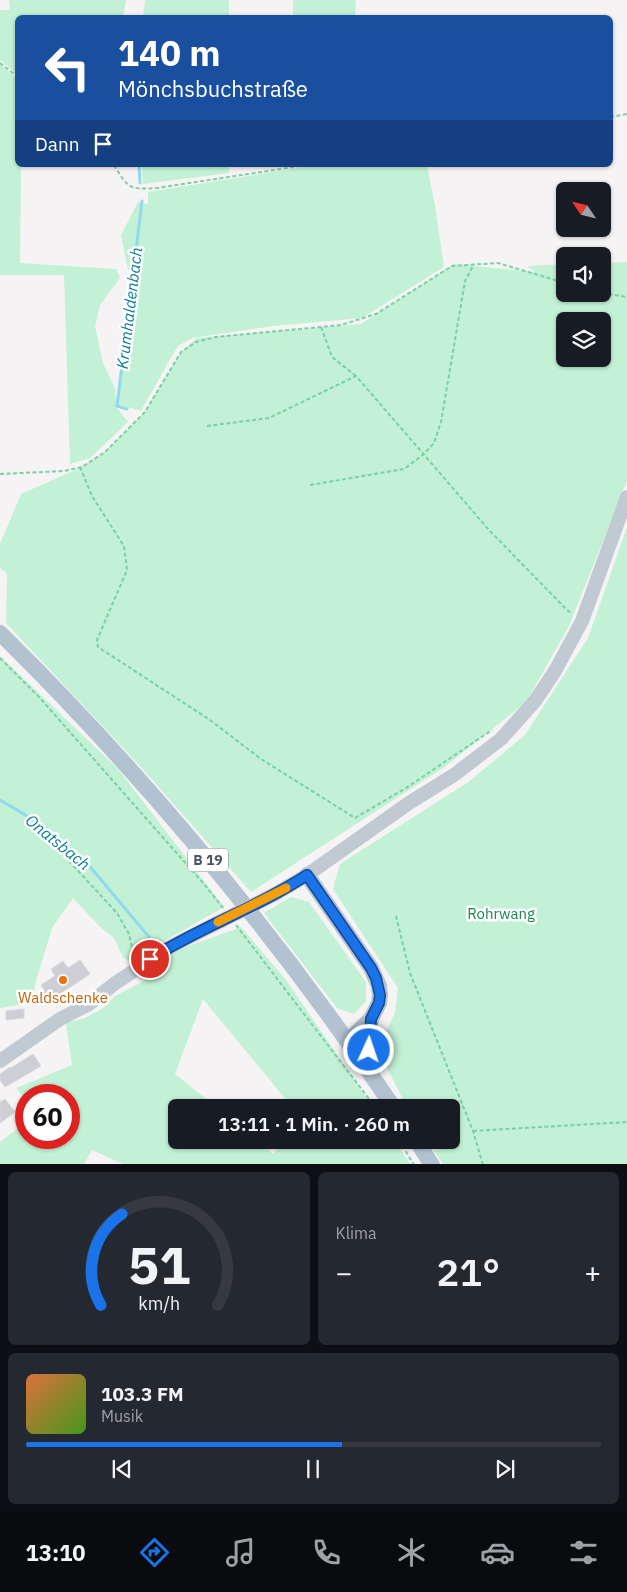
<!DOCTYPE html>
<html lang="de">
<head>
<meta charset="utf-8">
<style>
	:root { --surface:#171b24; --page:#242831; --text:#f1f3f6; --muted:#9ea1a6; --line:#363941; --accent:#1a73e8 }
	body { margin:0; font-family:"IBM Plex Sans",sans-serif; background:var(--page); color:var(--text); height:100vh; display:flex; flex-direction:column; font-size:19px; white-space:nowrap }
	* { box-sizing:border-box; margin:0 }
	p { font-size:16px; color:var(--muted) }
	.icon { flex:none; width:28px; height:28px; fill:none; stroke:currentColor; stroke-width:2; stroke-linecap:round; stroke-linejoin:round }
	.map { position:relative; height:1164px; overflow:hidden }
	.panel { display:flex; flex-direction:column; gap:8px; padding:8px; background:#0d0f14; flex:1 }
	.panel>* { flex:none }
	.guide { position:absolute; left:15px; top:15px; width:598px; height:152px; border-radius:8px; box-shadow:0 1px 4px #0004; background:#1a4fa0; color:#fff; overflow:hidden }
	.needle { width:32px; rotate:305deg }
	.fabs { position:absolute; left:556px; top:182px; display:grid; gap:10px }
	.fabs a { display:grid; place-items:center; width:55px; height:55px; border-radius:8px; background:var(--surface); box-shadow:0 1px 4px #0004; font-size:25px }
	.speed { position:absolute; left:15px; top:1084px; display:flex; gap:10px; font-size:25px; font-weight:700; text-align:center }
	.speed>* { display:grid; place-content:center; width:65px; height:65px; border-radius:50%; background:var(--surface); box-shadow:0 1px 4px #0004; line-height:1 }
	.speed .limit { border:8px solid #d22; background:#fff; color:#111 }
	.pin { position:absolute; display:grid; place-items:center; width:42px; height:42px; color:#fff; margin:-21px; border:2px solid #fff; border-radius:50%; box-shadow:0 1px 5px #0007 }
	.me { position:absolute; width:55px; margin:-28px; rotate:3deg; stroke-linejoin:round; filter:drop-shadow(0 0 4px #0008) }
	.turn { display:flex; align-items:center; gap:18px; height:105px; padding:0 20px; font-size:22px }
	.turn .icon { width:65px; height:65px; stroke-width:2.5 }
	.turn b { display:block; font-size:35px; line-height:42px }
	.then { display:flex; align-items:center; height:48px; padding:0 20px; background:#0003; gap:10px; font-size:19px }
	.big { font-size:38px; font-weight:600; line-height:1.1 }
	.panel .card { flex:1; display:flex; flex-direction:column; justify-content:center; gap:8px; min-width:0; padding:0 18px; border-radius:8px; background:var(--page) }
	.panel .dial { align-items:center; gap:0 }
	.dial svg { height:130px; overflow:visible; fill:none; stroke:var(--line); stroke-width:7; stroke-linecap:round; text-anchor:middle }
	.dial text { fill:var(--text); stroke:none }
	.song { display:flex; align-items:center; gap:15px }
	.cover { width:60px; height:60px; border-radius:8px; background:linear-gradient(135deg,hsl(20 70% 55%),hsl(100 70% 35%)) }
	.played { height:5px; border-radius:2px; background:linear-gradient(90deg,var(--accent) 55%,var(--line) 55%) }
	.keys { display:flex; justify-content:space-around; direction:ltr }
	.heat { display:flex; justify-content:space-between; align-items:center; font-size:28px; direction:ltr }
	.panel .tiles { flex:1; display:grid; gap:8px; grid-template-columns:1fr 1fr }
	.card:last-child { grid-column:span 2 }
	.trip { position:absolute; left:168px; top:1099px; width:292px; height:50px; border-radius:8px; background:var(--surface); box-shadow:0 1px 4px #0004; font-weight:600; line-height:50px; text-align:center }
	.menu { display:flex; height:80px; justify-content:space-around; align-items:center; background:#090b0e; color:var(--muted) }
	.menu .icon { width:35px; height:35px }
	.menu .current { color:var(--accent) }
	.menu b { font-size:22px; color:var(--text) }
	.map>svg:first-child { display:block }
	.green { fill:#c3f1d5; fill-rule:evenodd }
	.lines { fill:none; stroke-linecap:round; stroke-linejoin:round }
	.stream { stroke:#90daee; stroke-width:3 }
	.building { fill:#cdcfd5; stroke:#d7d9de }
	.path { stroke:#7ad0a6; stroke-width:2; stroke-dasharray:4 2.5; stroke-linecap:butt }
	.minor { stroke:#c1cad2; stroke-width:14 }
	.major { stroke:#b3c2d1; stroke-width:16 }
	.minor-bridge { stroke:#c1cad2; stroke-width:14 }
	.route-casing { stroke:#114b97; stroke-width:12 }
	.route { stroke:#1a73e8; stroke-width:9 }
	.slow { stroke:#f59e0b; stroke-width:9 }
	.food-dot { fill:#e8710a; stroke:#fff; stroke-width:2 }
	.labels { text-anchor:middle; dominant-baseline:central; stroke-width:5; stroke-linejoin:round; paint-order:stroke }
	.shield { fill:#fff; stroke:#808990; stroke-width:1 }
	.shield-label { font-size:14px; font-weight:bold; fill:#4a5661 }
	.park-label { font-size:15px; fill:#17864f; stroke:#fff }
	.food-label { font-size:15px; fill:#c56008; stroke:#fff }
	.water-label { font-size:16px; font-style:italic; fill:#0c7c9b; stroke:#fff }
</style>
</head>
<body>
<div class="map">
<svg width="627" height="1165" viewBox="0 0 627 1165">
	<rect width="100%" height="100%" fill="#f5f3f3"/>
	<g class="green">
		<path d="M 9,0 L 126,0 L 123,17 L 18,18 L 17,74 L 0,60 L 0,10 L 10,10 Z"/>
		<path d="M 145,0 L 229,0 L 229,17 L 143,17 Z"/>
		<path d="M 293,0 L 356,0 L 355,17 L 293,17 Z"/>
		<path d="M 0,64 L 17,79 L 18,165 L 21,165 L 20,263 L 116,269 L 120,278 L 100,305 L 95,326 L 103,363 L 115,388 L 116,403 L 137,271 L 128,270 L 121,235 L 138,202 L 148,204 L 148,192 L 317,165 L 427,165 L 435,206 L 444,267 L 362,318 L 273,326 L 192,338 L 178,346 L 169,361 L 141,411 L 116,404 L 117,408 L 128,422 L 90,458 L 70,464 L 64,275 L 0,275 Z"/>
		<path d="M 142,165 L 229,165 L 229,173 L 143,184 Z"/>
		<path d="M 627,262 L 627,481 L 569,626 L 526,702 L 446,766 L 251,892 L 141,767 L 6,623 L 7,574 L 0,567 L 0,544 L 21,494 L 82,467 L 105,452 L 145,412 L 181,352 L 197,338 L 361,324 L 454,264 L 535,272 L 527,266 L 565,264 L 565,294 L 602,294 L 603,263 ZM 565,321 L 602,321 L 602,359 L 565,359 Z"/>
		<path d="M 627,527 L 627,1164 L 443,1164 L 427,1140 L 451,1140 L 451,1108 L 407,1107 L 386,1066 L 382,1040 L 395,1013 L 398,988 L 333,889 L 340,864 L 467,783 L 525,735 L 588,638 Z"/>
		<path d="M 0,656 L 118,769 L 224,907 L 129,961 L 123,957 L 114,938 L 100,927 L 73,898 L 52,928 L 36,981 L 31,1003 L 0,1008 Z"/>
		<path d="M 291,897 L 309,902 L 366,982 L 366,1001 L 354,1014 L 337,1008 L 264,913 Z"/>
		<path d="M 241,927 L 286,980 L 373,1107 L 292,1107 L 203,999 L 175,1074 L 216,1107 L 176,1108 L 176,1140 L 256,1140 L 273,1154 L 285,1140 L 394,1140 L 410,1164 L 123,1164 L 92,1150 L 84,1164 L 0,1165 L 0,1142 L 26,1122 L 26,1138 L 69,1138 L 69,1095 L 26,1095 L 26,1102 L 17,1088 L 72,1065 L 66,1023 L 85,1018 L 103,1008 L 115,996 L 150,978 L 144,968 L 181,949 Z"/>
	</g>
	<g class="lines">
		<g class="stream">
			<path d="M 139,165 L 140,183"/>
			<path d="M 127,409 L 117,406 L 142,201"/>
			<path d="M 0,800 L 39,823 L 87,863 L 149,937"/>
		</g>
	</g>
	<g class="building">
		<path d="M 80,960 L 90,974 L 49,1001 L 43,992 L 45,991 L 41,985 L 55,976 L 51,969 L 63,961 L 68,968 Z"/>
		<path d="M 24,1009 L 24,1018 L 6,1020 L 6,1011 Z"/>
		<path d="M 33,1054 L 41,1066 L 5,1087 L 0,1080 L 0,1074 L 10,1067 L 11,1068 Z"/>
		<path d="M 5,1099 L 15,1112 L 0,1123 L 0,1102 Z"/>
	</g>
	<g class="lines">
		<g class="path">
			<path d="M 0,63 L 18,77"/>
			<path d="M 610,117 L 627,114"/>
			<path d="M 114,165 C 128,188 129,190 157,188 L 307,165"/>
			<path d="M 602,293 L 627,297"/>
			<path d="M 321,327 L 332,357 L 356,376"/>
			<path d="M 207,426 L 269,418 L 356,376 L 489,530 L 566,609 L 572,614"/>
			<path d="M 80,467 L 92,496 L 124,546 L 127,570 L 97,640 L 98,647 L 210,720 L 261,759 L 355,818 L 406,788 L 492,730"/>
			<path d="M 0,474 L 64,471 L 82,467 L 105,452 L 145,412 L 181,352 L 196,342 L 216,337 L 341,325 L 376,314 L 452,266 L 498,263 L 565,283"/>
			<path d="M 310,485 L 404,469 L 424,454 L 434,443 L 441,422 L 465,281 L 474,264"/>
			<path d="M 0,658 L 39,697 L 204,884 L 223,908"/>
			<path d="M 69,861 L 117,913 L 129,934 L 134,957"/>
			<path d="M 396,916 L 410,973 L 473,1131 L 483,1165"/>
			<path d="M 236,925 L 376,1108"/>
			<path d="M 473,1131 L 627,1122"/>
			<path d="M 399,1140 L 414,1165"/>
		</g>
		<g class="minor">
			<path d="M 275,894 L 307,875 L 409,803 L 454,775 L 501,739 L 535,701 L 555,671 L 582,621 L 627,497"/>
			<path d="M 0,1061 L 60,1019 L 89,1004 L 114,984 L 168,948 L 221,921"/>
		</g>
		<g class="major">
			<path d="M 0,633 C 147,778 278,937 394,1108"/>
			<path d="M 307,875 L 371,968 L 379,986 L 380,995 L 379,1003 L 371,1019 L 348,1041"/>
			<path d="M 371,1074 L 369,1040 L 371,1019"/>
			<path d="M 416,1140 L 432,1165"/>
		</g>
		<path class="minor-bridge" d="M 221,921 L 275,894"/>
	</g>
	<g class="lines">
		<defs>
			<path id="route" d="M 150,959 C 200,927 257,908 307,875 L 371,968 L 376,978 L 380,995 L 379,1003 L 371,1019 L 369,1050"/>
		</defs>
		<use href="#route" class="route-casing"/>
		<use href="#route" class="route"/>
		<path class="slow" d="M 218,922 L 286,888"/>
	</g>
	<circle class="food-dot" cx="63" cy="980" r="5"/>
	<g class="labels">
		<rect class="shield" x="188" y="848.5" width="40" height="23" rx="4"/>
		<g class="shield-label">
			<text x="208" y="860">B 19</text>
		</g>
		<g class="park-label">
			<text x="501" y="913">Rohrwang</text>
		</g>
		<g class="food-label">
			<text x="63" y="997">Waldschenke</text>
		</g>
		<g class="water-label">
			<text transform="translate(129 308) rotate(-83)">Krumhaldenbach</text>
			<text transform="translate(58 842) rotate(39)">Onatsbach</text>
		</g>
	</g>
</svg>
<div class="fabs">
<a><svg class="needle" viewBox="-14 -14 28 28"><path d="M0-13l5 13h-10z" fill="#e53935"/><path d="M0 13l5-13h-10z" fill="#9ea1a6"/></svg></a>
<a><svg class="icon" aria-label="sound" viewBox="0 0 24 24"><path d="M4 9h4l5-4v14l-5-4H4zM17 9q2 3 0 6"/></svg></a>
<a><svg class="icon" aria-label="layers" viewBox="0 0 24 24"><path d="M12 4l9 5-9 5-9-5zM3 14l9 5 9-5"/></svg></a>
</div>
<div class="speed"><div class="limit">60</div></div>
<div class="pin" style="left:150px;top:959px;background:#d93025"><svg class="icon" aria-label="arrive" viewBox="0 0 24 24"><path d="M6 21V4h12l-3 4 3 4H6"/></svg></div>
<svg class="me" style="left:369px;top:1050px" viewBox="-20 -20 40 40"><circle r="17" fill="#1a73e8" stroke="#fff" stroke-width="3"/><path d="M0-11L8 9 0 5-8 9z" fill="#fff"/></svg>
<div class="trip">13:11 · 1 Min. · 260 m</div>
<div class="guide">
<div class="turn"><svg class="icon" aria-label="left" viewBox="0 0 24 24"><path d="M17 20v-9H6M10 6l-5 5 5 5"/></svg><div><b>140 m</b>Mönchsbuchstraße</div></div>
<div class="then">Dann<svg class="icon" aria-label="arrive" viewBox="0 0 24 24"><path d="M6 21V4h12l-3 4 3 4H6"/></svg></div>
</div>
</div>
<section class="panel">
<div class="tiles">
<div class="card dial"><svg viewBox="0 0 100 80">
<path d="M14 69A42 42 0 1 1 86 69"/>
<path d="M14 69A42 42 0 0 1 27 13" stroke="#1a73e8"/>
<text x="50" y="56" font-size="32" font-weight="700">51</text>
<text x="50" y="72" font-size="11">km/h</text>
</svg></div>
<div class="card"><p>Klima</p>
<div class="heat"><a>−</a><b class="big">21°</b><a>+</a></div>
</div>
<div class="card">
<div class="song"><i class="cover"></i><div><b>103.3 FM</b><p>Musik</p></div></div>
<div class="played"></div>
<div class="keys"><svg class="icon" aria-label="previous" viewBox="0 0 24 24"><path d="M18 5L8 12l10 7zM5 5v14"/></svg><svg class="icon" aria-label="pause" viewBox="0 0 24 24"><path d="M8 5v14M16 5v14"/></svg><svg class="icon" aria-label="next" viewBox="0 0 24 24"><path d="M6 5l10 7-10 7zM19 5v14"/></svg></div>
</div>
</div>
</section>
<nav class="menu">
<b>13:10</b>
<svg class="icon current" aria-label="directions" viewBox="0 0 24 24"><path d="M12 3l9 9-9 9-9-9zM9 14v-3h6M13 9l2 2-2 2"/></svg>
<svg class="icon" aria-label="music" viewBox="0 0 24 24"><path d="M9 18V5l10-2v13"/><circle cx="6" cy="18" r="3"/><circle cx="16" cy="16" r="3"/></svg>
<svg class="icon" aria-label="phone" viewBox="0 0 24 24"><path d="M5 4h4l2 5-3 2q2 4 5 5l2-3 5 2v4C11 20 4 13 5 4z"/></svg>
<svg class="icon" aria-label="climate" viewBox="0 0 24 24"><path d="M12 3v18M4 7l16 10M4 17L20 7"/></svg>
<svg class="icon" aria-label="car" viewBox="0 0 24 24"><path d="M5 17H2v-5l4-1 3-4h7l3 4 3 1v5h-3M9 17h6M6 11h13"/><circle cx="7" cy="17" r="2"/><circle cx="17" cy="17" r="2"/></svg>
<svg class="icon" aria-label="filters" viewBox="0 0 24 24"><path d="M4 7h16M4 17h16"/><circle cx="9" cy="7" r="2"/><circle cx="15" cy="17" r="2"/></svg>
</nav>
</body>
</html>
